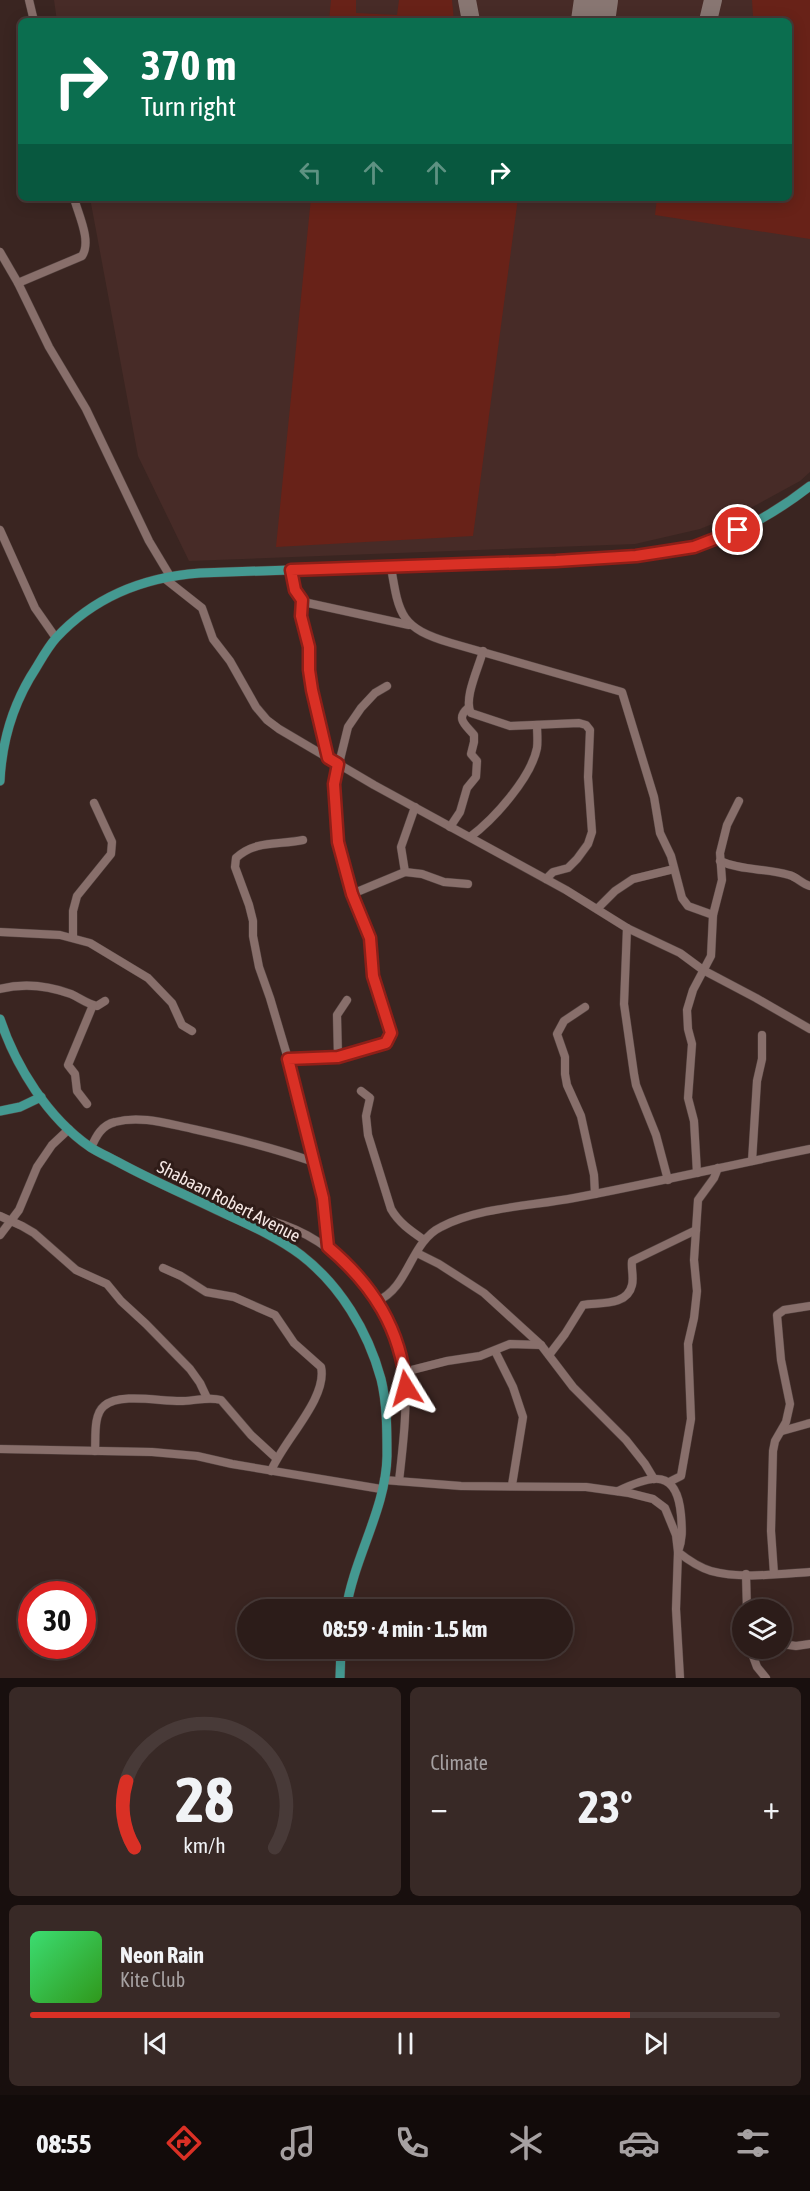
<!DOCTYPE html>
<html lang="en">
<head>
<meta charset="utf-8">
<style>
	:root { --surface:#2c1c19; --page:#382926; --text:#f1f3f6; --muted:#a6a1a2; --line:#483a38; --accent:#d93025 }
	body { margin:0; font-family:"Asap Condensed",sans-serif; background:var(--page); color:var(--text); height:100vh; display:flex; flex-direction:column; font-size:22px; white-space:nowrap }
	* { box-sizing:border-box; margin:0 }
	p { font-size:20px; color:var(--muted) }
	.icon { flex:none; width:33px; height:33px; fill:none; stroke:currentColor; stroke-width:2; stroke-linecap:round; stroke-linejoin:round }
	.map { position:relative; height:1678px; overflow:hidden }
	.details { display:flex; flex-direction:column; gap:9px; padding:9px; background:#180f0e; flex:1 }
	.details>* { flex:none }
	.guide { position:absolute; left:18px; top:18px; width:774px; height:183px; border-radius:9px; box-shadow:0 3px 15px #0003,0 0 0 2px var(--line); background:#0b6e4f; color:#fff; overflow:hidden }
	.fabs { position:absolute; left:732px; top:1599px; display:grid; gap:12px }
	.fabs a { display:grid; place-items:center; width:60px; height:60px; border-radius:50%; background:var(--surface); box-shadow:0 3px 15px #0003,0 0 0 2px var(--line); font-size:30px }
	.speed { position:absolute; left:18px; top:1581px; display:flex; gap:12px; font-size:30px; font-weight:700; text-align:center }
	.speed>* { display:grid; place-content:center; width:78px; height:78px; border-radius:50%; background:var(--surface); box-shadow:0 3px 15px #0003,0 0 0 2px var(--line); line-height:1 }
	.speed .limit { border:9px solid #d22; background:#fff; color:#111 }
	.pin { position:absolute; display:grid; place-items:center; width:51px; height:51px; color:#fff; margin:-26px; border:3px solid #fff; border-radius:50%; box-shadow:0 2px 6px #0007 }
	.me { position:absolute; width:66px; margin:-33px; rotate:352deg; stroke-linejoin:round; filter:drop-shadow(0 0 4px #0008) }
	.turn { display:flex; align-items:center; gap:21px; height:126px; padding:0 24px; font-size:27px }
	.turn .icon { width:78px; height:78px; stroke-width:2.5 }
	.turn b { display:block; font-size:42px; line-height:51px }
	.lanes { display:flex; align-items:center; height:57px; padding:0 24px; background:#0003; justify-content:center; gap:30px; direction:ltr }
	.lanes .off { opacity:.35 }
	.big { font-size:45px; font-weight:700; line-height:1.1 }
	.details .tile { flex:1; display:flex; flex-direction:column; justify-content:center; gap:9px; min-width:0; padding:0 21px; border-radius:9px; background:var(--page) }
	.details .dial { align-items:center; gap:0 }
	.dial svg { height:156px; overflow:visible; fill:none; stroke:var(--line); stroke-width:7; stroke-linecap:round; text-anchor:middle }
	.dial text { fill:var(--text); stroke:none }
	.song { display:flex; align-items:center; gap:18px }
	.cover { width:72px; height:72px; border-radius:9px; background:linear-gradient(135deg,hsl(140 70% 55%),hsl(110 70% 35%)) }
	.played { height:6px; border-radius:3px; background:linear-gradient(90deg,var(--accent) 80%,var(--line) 80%) }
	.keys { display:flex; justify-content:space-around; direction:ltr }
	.heat { display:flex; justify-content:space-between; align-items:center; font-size:33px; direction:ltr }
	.details .tiles { flex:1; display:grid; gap:9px; grid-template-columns:1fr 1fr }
	.tile:last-child { grid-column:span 2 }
	.trip { position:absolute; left:237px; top:1599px; width:336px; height:60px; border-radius:30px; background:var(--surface); box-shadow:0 3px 15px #0003,0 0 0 2px var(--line); font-weight:700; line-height:60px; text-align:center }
	.tabs { display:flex; height:96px; justify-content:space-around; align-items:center; background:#120b0a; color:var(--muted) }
	.tabs .icon { width:42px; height:42px }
	.tabs .active { color:var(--accent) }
	.tabs b { font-size:27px; color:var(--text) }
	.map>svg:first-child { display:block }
	.built { fill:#472b27 }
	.green { fill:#682218 }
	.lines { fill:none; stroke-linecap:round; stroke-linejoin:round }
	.taxiway { stroke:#887672; stroke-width:18 }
	.runway { stroke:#887672; stroke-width:44 }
	.minor-casing { stroke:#53423f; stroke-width:9 }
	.major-casing { stroke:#53423f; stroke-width:10 }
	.minor { stroke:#886f6b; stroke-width:8 }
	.major { stroke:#449991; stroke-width:9 }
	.route-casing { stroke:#8d1f18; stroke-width:15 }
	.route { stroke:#d93025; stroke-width:10 }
	.labels { text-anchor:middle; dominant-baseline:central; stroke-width:6; stroke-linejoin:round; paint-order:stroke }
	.street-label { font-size:18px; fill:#f6e8e5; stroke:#2f1c18 }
</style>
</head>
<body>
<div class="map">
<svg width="810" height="1678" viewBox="0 0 810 1678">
	<rect width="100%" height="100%" fill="#3a2521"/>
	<path class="built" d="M 54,0 L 810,0 L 810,472 L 800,481 L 745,511 L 700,529 L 635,544 L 189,561 L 138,456 L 90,198 L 789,198 L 789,21 L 57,21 Z"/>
	<g class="green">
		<path d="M 331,0 L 356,0 L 356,13 L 397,15 L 399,0 L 452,0 L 454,21 L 329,21 Z"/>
		<path d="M 752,0 L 810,0 L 810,239 L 655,215 L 657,198 L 789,198 L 789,21 L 751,21 L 753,16 Z"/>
		<path d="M 311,198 L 518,198 L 473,536 L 276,547 Z"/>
	</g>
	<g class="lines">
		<g class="taxiway">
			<path d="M 467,0 L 471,21"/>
			<path d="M 708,21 L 713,0"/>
		</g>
		<path class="runway" d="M 593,21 L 596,0"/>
		<defs>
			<g id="minor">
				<path d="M 29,0 L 34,21"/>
				<path d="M 0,252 L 18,283 L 49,347 L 86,409 L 149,541 L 170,576"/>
				<path d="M 18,283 L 82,256 C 92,241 78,214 74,198"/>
				<path d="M 0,530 L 35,608 L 56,638"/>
				<path d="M 391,567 C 399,616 401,628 451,643 L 622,692 L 654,797 L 660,833 L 671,856 L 682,898 L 688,906 L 713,915"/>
				<path d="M 291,570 L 297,595 L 308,603 L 409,625"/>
				<path d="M 164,578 L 202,608 L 213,639 L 230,661 L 256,707 L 267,720 L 279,729 L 374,785 L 566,890 L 627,928 L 680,953 L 703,970 L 756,998 L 810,1029"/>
				<path d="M 302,600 L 301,616 L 309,647 L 309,670 L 312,690 L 328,758"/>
				<path d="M 483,651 C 479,667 463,699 471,713 L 510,726 L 579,723 L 586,725 L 590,730 L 588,777 L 592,832 L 588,844 L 577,859 L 568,868 L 553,872 L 546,879"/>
				<path d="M 450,827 L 460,812 L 467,788 L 476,777 L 477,761 L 471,754 L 474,742 L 474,735 C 466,725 455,719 468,708"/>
				<path d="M 470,837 C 494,819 531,778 537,748 C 538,741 537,732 537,725"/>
				<path d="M 303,840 C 279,845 255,840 236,858 L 235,867 L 249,905 L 253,921 L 253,936 L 259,967 L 270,998 L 286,1052 L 319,1180 L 326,1223 L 328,1247"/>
				<path d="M 720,861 C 742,871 766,868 789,875 C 797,877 802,884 810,886"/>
				<path d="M 405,872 L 401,847 L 415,807"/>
				<path d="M 352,894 L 405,872 L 422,874 L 444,882 L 468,884"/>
				<path d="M 597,909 L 615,891 L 633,879 L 674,869"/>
				<path d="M 627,928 L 624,1004 L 634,1074 L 636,1085 L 656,1135 L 668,1180"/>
				<path d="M 0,932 L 60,935 L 90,943 L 148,978 L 172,1003 L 182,1025 L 192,1031"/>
				<path d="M 73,937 L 73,911 L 77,896 L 111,854 L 112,842 L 94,803"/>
				<path d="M 0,989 C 23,983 49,986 71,994 C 80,998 87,1004 97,1006 L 105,1001"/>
				<path d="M 585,1007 L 564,1021 L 557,1034 L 565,1057 L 565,1074 L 567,1085 L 581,1116 L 594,1175 L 595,1194"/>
				<path d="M 338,1057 L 337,1015 L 347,1000"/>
				<path d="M 288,1059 L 338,1057 L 386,1043 L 391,1036 L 373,976 L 370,938 L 356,905 L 341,857 L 338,842 L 334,784 L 348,727 L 361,708 L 375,693 L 387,686"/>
				<path d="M 361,1091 L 370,1098 L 366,1116 L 368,1135 L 391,1209 C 399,1223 411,1231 424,1240"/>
				<path d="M 87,1104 L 77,1091 L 75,1074 L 68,1065 L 93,1005"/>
				<path d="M 91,1148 C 96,1136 102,1125 115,1122 C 141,1115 168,1124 193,1129 C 234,1138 274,1148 314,1162"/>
				<path d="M 752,1161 L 757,1081 L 762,1059 L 762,1035"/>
				<path d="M 697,1173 L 694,1121 L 688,1098 L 692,1044 L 688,1029 L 687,1010 L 693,990 L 711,956 L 713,915 L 722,880 L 720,853 L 727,825 L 739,801"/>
				<path d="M 221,1210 C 289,1220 332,1239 373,1295 C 388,1316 401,1344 404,1371 C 408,1407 403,1445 399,1481"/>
				<path d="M 0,1216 L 22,1226 L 34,1233 L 76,1270 L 107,1284 L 121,1301 L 146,1324 L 190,1369 L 200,1383 L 207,1398"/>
				<path d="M 0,1235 L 19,1210 L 37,1167 L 52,1145 L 69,1129"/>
				<path d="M 417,1253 L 439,1264 L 484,1293 L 541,1345 L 573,1387 L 626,1440 L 645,1464 L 654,1479"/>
				<path d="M 163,1268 L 181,1276 L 206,1292 L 234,1297 L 275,1315 L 294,1343 L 321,1367 C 328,1398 283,1441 271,1471"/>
				<path d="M 377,1301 C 409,1288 410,1242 441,1227 C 479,1207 532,1206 574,1198 C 653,1183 731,1165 810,1149"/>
				<path d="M 495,1351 L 513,1387 L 523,1417 L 512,1485"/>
				<path d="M 549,1355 L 565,1334 L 583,1305 C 598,1302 627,1307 632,1285 C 634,1277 631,1269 632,1261 L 696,1230"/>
				<path d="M 404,1372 L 447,1361 L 480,1356 L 510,1344 L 541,1345"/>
				<path d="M 782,1431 L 810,1423"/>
				<path d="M 0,1449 L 152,1452 L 197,1456 L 232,1464 L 381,1489"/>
				<path d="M 95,1451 C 96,1438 93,1415 104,1406 C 120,1392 163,1402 183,1401 C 197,1401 208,1396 221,1400 L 251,1435 L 276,1458"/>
				<path d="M 384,1480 L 461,1486 L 586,1487 L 629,1493 L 653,1499 L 665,1508 L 676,1535 L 678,1552 L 676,1609 L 680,1678"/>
				<path d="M 669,1482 L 681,1476 L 691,1419 L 688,1344 L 694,1318 L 697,1291 L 694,1260 L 698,1200 L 714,1178 L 718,1168"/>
				<path d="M 618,1491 C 653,1474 677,1469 681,1515 C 682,1529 683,1538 678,1552 C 688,1560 698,1567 711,1571 C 739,1579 780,1574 810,1572"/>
				<path d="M 746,1574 L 747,1610"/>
				<path d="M 774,1574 L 771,1531 L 773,1451 L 775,1441 L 786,1422 L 790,1404 L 781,1360 L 777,1315 L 784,1310 L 810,1306"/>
				<path d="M 782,1644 L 796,1646 L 810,1644"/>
				<path d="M 750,1648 L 757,1667 L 766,1678"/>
			</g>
			<g id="major">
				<path d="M 0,781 C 2,739 13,703 36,668 C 42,658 48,647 56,638 C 94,597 145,577 200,573 C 296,569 393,566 490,563 C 555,561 631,563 694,547 C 735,536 777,512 810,486"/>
				<path d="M 0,1019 C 16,1067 48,1118 90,1147 C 99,1153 109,1157 118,1162 C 151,1180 184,1194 217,1210 C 245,1223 276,1236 301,1255 C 340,1285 368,1331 381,1379 C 387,1403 387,1431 387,1456 C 386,1509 354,1557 346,1610"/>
				<path d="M 0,1111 L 20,1107 L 41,1097"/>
				<path d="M 340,1678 L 341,1648"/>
			</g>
		</defs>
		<use href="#minor" class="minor-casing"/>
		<use href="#major" class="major-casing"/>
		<use href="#minor" class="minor"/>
		<use href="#major" class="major"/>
	</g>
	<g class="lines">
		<defs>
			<path id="route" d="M 406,1388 C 401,1329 373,1285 328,1247 L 323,1198 L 288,1059 L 338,1057 L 386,1043 L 391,1033 L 373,976 L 370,938 L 352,894 L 338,842 L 334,784 L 338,764 L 328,758 L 312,690 L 309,670 L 309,647 L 301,616 L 302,600 L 295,590 L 291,570 L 556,561 L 636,556 L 694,547 L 738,530"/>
		</defs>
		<use href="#route" class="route-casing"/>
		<use href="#route" class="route"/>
	</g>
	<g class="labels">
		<g class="street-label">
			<text transform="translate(229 1201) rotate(27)">Shabaan Robert Avenue</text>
		</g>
	</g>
</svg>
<div class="fabs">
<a><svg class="icon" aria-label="layers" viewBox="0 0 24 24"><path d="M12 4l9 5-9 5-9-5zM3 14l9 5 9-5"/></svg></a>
</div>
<div class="speed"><div class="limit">30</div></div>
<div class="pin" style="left:738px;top:530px;background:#d93025"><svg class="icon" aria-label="arrive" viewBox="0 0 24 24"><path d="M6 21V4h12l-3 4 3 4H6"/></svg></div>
<svg class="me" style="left:406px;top:1388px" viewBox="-20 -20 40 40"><path d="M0-17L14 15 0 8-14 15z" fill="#d93025" stroke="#fff" stroke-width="4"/></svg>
<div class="trip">08:59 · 4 min · 1.5 km</div>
<div class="guide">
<div class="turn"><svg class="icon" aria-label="right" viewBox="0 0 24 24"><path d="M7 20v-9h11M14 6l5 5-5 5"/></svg><div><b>370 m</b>Turn right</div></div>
<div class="lanes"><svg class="icon off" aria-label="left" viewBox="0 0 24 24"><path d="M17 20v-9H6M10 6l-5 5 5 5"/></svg><svg class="icon off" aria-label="ahead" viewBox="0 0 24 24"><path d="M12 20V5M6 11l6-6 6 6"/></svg><svg class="icon off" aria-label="ahead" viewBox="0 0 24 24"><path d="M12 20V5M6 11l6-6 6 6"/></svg><svg class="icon" aria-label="right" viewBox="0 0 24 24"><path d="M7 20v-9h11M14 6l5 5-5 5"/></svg></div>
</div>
</div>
<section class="details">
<div class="tiles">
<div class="tile dial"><svg viewBox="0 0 100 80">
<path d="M14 69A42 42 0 1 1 86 69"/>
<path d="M14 69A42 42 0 0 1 10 35" stroke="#d93025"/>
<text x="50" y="56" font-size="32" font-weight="700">28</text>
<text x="50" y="72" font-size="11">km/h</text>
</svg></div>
<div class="tile"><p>Climate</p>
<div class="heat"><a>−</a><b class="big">23°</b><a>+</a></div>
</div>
<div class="tile">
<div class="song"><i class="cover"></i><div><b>Neon Rain</b><p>Kite Club</p></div></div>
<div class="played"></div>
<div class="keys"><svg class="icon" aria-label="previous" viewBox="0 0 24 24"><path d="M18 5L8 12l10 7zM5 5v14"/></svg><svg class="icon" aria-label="pause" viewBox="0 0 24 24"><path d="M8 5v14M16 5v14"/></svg><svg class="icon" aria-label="next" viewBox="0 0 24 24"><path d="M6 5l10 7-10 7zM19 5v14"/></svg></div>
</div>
</div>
</section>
<nav class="tabs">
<b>08:55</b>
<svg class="icon active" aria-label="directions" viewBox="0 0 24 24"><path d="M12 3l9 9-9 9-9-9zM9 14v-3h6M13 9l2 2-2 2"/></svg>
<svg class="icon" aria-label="music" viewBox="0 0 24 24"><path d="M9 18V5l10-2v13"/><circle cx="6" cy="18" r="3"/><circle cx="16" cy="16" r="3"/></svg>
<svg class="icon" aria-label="phone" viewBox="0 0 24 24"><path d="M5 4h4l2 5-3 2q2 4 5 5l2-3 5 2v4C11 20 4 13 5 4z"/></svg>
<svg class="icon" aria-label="climate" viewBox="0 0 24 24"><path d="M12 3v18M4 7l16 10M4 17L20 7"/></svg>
<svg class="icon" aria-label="car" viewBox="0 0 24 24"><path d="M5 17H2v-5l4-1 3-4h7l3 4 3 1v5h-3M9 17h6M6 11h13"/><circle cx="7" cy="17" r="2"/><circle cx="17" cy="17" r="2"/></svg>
<svg class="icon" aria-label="filters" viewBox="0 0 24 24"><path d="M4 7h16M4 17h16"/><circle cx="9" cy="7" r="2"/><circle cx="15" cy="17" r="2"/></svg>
</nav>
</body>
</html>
